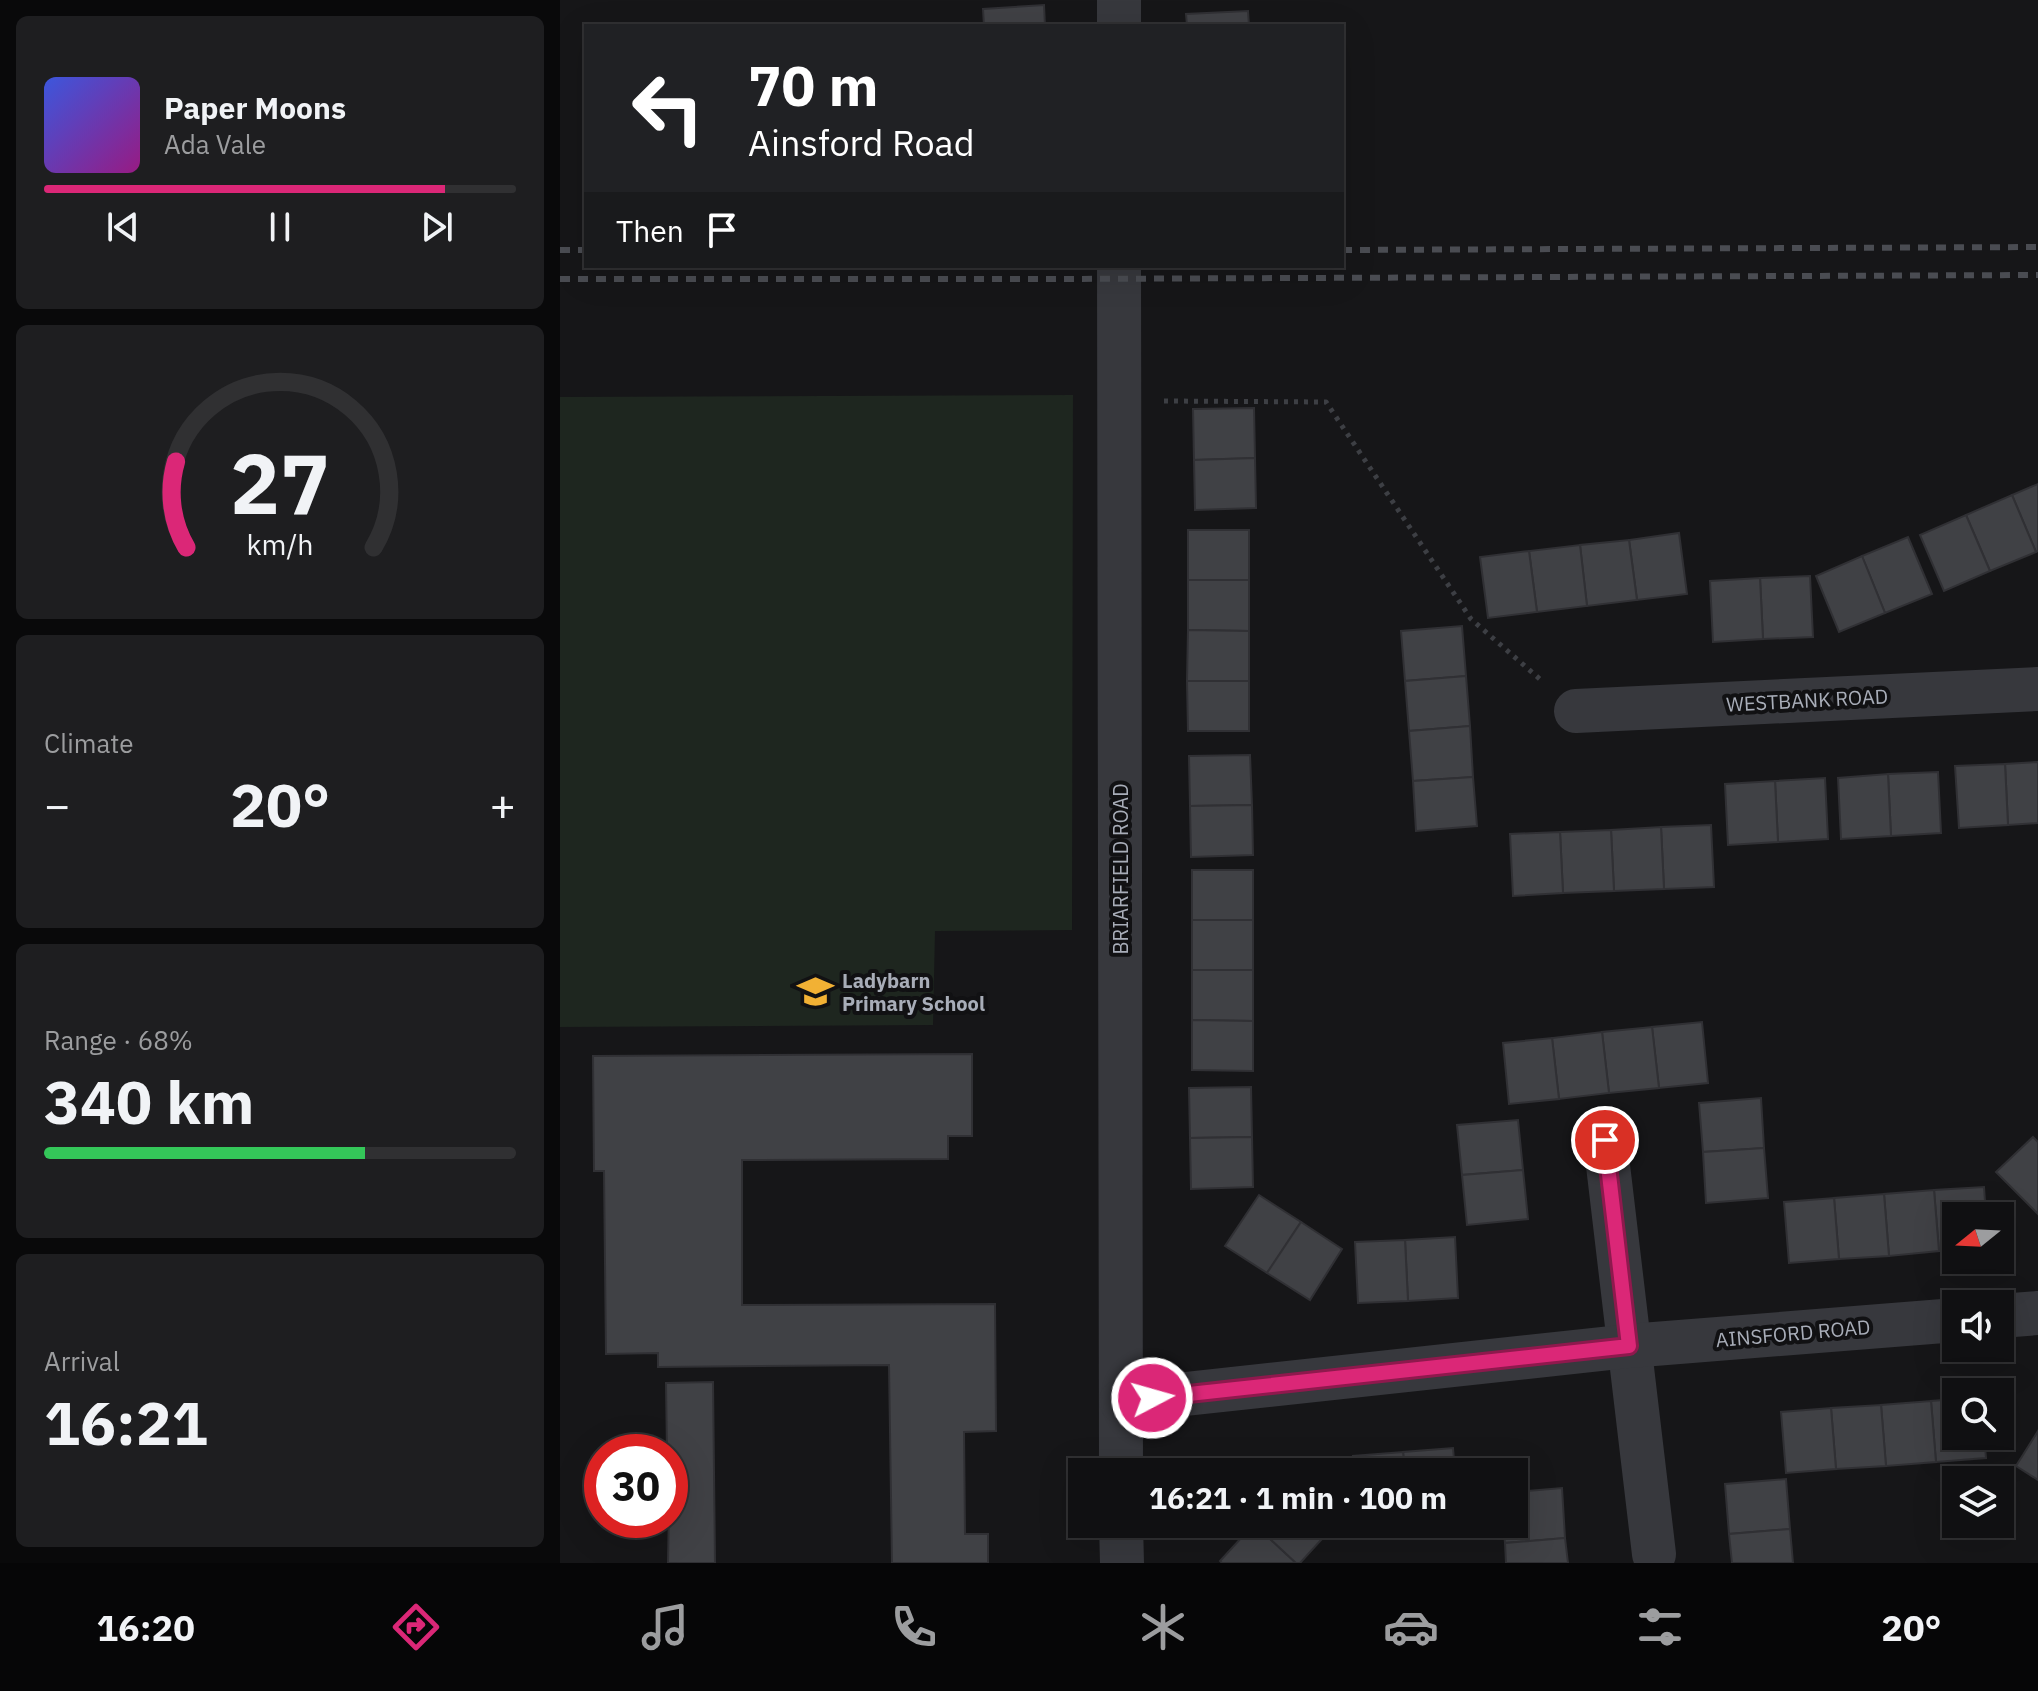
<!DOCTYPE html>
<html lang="en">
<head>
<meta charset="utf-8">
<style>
	:root { --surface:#101012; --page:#1e1e20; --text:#f1f3f6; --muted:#9c9d9f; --line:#303032; --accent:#db2777 }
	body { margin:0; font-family:"IBM Plex Sans",sans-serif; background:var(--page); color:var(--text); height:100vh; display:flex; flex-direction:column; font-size:30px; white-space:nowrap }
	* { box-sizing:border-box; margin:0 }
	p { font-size:26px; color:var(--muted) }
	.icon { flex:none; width:44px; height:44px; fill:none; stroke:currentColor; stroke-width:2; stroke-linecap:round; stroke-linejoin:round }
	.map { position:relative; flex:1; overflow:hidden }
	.details { display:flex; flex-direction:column; gap:16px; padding:16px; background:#09090a; width:560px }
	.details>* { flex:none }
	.banner { position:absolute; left:24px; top:24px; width:760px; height:244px; border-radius:0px; box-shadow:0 8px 32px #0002,0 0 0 2px var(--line); background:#202124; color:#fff; overflow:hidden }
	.needle { width:52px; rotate:252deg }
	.fabs { position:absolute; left:1382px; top:1202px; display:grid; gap:16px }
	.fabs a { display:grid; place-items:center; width:72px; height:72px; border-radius:0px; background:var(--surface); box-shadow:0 8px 32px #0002,0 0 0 2px var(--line); font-size:40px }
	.speed { position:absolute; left:24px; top:1434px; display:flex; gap:16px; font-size:40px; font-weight:700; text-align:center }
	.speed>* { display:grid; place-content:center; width:104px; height:104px; border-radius:50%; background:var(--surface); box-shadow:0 8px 32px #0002,0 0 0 2px var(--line); line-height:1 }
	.speed .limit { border:12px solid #d22; background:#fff; color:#111 }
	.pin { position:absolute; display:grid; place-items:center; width:68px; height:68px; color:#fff; margin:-34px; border:4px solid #fff; border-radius:50%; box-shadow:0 2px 8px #0007 }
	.me { position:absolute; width:88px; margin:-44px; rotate:84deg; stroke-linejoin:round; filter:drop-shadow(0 0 6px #0008) }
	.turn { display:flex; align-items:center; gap:28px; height:168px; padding:0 32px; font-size:36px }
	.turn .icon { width:104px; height:104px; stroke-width:2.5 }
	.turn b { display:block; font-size:56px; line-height:68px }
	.then { display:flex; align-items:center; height:76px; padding:0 32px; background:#0003; gap:16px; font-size:30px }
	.big { font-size:60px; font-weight:800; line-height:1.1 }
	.details .tile { flex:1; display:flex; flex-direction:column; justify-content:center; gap:12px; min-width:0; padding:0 28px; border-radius:12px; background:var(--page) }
	.details .dial { align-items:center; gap:0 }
	.dial svg { height:208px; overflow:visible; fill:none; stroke:var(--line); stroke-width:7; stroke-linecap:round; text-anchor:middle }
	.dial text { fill:var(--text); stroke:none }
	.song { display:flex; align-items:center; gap:24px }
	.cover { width:96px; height:96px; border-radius:12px; background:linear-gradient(135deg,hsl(230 70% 55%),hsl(310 70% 35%)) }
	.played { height:8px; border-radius:4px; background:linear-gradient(90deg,var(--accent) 85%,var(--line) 85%) }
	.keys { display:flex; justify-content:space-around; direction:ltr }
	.heat { display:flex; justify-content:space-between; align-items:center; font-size:44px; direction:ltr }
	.charge { height:12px; border-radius:6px; background:linear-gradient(90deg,#34c759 68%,var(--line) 0) }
	.trip { position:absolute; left:508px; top:1458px; width:460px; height:80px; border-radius:0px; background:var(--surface); box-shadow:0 8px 32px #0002,0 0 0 2px var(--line); font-weight:800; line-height:80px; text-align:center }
	.menu { display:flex; height:128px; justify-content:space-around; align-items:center; background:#060607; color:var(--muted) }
	.menu .icon { width:56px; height:56px }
	.menu .active { color:var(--accent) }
	.menu b { font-size:36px; color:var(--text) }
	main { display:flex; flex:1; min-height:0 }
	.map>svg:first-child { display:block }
	.green { fill:#1e261f }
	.building { fill:#404145; stroke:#303034; stroke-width:2 }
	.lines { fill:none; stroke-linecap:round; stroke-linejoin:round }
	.path { stroke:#3d3f44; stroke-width:5; stroke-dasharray:4 6; stroke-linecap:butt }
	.minor { stroke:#37383d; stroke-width:44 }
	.rail { stroke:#4a4c52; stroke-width:6; stroke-dasharray:10 8; stroke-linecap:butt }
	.route-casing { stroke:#8e194d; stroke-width:20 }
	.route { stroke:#db2777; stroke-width:14 }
	.labels { text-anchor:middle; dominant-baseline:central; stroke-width:8; stroke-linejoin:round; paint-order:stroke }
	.street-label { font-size:20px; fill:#a8adb8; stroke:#111113 }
	.poi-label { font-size:20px; font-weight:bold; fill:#a8adb8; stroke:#111113; text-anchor:start }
</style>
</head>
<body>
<main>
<section class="details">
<div class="tile">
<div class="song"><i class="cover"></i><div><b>Paper Moons</b><p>Ada Vale</p></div></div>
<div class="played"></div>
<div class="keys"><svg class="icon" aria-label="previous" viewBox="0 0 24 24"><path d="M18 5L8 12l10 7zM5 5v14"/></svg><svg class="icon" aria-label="pause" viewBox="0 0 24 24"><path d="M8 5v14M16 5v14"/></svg><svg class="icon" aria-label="next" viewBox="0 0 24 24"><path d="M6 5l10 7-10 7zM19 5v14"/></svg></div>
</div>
<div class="tile dial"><svg viewBox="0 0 100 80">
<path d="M14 69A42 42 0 1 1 86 69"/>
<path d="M14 69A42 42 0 0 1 10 36" stroke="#db2777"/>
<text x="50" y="56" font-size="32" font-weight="700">27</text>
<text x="50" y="72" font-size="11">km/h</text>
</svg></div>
<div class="tile"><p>Climate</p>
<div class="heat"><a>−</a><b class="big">20°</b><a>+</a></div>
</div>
<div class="tile"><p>Range · 68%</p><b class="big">340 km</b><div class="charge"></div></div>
<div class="tile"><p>Arrival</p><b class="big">16:21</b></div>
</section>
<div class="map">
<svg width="1478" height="1563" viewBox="0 0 1478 1563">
	<rect width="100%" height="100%" fill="#161618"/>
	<path class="green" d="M 513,395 L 512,930 L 375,931 L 373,1025 L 0,1027 L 0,397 Z"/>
	<g class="building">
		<path d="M 484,5 L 485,26 L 424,26 L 423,9 Z"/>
		<path d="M 688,11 L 689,26 L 627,26 L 626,14 Z"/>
		<path d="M 694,408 L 695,458 L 634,460 L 633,409 Z"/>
		<path d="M 695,458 L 696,508 L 635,510 L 634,460 Z"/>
		<path d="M 1478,484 L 1478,551 L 1476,552 L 1452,495 Z"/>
		<path d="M 1452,495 L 1476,552 L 1430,571 L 1406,515 Z"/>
		<path d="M 1406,515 L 1430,571 L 1384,591 L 1360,535 Z"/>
		<rect x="628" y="530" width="61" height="50"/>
		<path d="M 1119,533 L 1127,594 L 1077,600 L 1069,540 Z"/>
		<path d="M 1348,537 L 1372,594 L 1325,613 L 1302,556 Z"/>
		<path d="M 1069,540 L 1077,600 L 1027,606 L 1020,545 Z"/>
		<path d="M 1020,545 L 1027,606 L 977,612 L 969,551 Z"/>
		<path d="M 969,551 L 977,612 L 928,618 L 920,557 Z"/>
		<path d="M 1302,556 L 1325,613 L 1279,632 L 1256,576 Z"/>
		<path d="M 1250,576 L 1253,637 L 1203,639 L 1200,578 Z"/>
		<path d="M 1200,578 L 1203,639 L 1153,642 L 1150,581 Z"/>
		<path d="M 628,580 L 689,580 L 689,631 L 628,630 Z"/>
		<path d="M 902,626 L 906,676 L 845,681 L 841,631 Z"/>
		<path d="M 628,630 L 689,631 L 689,681 L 627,681 Z"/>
		<path d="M 906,676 L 910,726 L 849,731 L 845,681 Z"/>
		<path d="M 627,681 L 689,681 L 689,731 L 628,731 Z"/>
		<path d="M 910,726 L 913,777 L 853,781 L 849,731 Z"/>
		<path d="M 690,755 L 692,805 L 630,806 L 629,756 Z"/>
		<path d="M 1478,762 L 1478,823 L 1448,825 L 1445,764 Z"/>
		<path d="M 1445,764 L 1448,825 L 1399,828 L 1395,766 Z"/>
		<path d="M 1378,772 L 1381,833 L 1331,836 L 1328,774 Z"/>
		<path d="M 1328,774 L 1331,836 L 1281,839 L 1278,778 Z"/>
		<path d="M 913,777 L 917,826 L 856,831 L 853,781 Z"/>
		<path d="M 1265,778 L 1268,839 L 1218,842 L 1215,781 Z"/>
		<path d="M 1215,781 L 1218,842 L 1168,845 L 1165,784 Z"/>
		<path d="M 692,805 L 693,855 L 631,857 L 630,806 Z"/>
		<path d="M 1151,825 L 1154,887 L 1104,889 L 1101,827 Z"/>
		<path d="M 1101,827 L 1104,889 L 1054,891 L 1051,830 Z"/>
		<path d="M 1051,830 L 1054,891 L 1003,893 L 1000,832 Z"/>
		<path d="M 1000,832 L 1003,893 L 953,896 L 950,834 Z"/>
		<rect x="632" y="870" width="61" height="50"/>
		<rect x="632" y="920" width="61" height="50"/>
		<path d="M 632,970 L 693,970 L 693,1021 L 632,1020 Z"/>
		<path d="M 632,1020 L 693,1021 L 693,1071 L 632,1070 Z"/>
		<path d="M 1142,1022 L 1148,1083 L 1099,1088 L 1092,1027 Z"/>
		<path d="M 1092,1027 L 1099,1088 L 1049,1093 L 1042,1032 Z"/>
		<path d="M 1042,1032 L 1049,1093 L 999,1099 L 992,1038 Z"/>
		<path d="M 992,1038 L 999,1099 L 949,1104 L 943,1043 Z"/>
		<path d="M 412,1054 L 412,1136 L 388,1136 L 388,1159 L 182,1160 L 182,1305 L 435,1304 L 436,1431 L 404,1432 L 405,1534 L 428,1534 L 428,1563 L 332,1563 L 329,1365 L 98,1367 L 98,1353 L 46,1354 L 44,1171 L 34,1171 L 33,1056 Z"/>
		<path d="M 691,1087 L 692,1137 L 630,1138 L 629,1088 Z"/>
		<path d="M 1201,1098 L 1204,1148 L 1143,1152 L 1139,1103 Z"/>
		<path d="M 958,1120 L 963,1170 L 902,1175 L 897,1125 Z"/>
		<path d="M 692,1137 L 693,1187 L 631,1189 L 630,1138 Z"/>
		<path d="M 1473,1137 L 1478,1142 L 1478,1214 L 1436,1172 Z"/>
		<path d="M 1204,1148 L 1208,1198 L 1146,1203 L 1143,1152 Z"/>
		<path d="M 963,1170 L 968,1219 L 907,1225 L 902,1175 Z"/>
		<path d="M 1424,1187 L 1426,1216 L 1396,1216 L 1396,1250 L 1379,1251 L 1374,1190 Z"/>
		<path d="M 1374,1190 L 1379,1251 L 1329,1256 L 1324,1194 Z"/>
		<path d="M 1324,1194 L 1329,1256 L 1279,1259 L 1274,1198 Z"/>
		<path d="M 699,1195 L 741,1222 L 707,1273 L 665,1246 Z"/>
		<path d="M 1274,1198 L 1279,1259 L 1229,1263 L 1224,1202 Z"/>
		<path d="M 741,1222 L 782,1249 L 750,1300 L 707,1273 Z"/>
		<path d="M 895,1237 L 898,1298 L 848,1301 L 845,1240 Z"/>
		<path d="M 845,1240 L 848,1301 L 798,1303 L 795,1242 Z"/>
		<path d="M 153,1382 L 155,1563 L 108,1563 L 110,1452 L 107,1452 L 106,1383 Z"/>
		<path d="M 1396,1399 L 1396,1436 L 1424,1436 L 1426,1458 L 1376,1462 L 1371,1401 Z"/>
		<path d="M 1371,1401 L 1376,1462 L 1326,1466 L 1321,1405 Z"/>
		<path d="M 1321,1405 L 1326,1466 L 1276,1469 L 1271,1408 Z"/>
		<path d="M 1271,1408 L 1276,1469 L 1226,1473 L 1221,1412 Z"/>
		<path d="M 1478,1431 L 1478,1480 L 1456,1466 Z"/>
		<path d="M 893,1448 L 895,1472 L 845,1472 L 843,1452 Z"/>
		<path d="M 843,1452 L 845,1472 L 794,1472 L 793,1456 Z"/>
		<path d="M 1226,1479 L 1230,1529 L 1169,1534 L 1165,1484 Z"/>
		<path d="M 1002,1488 L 1005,1538 L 945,1543 L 943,1524 L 954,1524 L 954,1492 Z"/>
		<path d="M 694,1524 L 736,1563 L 662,1563 L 660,1561 Z"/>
		<path d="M 694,1524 L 768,1524 L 772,1528 L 740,1563 L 736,1563 Z"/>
		<path d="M 1230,1529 L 1233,1563 L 1172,1563 L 1169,1534 Z"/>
		<path d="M 1005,1538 L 1008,1563 L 946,1563 L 945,1543 Z"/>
	</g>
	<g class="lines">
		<path class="path" d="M 604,401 L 766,402 L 911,619 L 982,681"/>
		<g class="minor">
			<path d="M 559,0 L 559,26"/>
			<path d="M 559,266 L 561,1472"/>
			<path d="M 1016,711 L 1478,689"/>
			<path d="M 1045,1140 L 1094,1554"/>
			<path d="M 1440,1316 L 1478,1313"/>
			<path d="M 561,1401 L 1069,1346 L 1396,1320"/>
			<path d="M 561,1524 L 562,1563"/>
		</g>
		<g class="rail">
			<path d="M 0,250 L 26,250"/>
			<path d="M 782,250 L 1478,247"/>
			<path d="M 0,279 L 494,279 L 1478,275"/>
		</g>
	</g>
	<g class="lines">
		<defs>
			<path id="route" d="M 592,1398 L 1069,1346 L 1045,1140"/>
		</defs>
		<use href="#route" class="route-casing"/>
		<use href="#route" class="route"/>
	</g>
	<defs>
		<symbol id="school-bare" viewBox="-9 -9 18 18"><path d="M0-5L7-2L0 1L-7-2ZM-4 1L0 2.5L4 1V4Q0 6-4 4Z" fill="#f2b134" stroke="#111113" stroke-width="2.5" paint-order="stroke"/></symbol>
	</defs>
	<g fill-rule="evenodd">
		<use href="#school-bare" x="230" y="966" width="51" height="51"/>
	</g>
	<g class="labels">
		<g class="street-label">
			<text transform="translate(1247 700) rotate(-3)">WESTBANK ROAD</text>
			<text transform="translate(560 869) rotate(-90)">BRIARFIELD ROAD</text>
			<text transform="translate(1233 1333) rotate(-5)">AINSFORD ROAD</text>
		</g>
		<g class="poi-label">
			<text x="282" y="980">Ladybarn<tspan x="282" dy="23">Primary School</tspan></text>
		</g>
	</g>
</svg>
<div class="fabs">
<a><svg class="needle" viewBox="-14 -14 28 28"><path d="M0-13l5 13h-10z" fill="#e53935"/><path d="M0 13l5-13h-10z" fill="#9c9d9f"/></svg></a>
<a><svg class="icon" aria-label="sound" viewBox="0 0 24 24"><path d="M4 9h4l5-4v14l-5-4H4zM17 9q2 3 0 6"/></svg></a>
<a><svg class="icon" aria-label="search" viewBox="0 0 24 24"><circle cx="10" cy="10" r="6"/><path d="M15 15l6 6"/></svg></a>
<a><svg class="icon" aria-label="layers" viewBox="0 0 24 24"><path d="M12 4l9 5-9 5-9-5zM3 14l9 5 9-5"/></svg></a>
</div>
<div class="speed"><div class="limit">30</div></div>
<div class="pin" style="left:1045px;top:1140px;background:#d93025"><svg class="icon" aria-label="arrive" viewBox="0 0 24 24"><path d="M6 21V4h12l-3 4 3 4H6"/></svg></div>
<svg class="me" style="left:592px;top:1398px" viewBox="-20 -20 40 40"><circle r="17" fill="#db2777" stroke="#fff" stroke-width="3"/><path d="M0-11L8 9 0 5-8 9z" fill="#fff"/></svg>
<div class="trip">16:21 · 1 min · 100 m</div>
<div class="banner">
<div class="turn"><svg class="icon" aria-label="left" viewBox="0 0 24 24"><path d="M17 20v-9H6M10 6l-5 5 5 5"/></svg><div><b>70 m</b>Ainsford Road</div></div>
<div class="then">Then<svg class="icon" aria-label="arrive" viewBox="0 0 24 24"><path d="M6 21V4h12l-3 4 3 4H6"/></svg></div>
</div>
</div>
</main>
<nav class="menu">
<b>16:20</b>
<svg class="icon active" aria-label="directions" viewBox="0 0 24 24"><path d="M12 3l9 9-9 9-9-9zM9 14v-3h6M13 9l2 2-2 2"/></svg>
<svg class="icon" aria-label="music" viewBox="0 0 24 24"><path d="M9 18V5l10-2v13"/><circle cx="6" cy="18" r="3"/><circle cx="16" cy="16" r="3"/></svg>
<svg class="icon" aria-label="phone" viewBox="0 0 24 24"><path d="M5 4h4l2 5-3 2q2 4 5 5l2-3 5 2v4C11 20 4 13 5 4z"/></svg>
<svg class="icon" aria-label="climate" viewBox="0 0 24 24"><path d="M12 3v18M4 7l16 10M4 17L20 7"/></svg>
<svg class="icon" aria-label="car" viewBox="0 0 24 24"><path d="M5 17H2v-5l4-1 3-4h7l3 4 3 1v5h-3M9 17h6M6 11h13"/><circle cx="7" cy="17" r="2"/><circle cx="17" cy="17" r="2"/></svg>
<svg class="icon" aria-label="filters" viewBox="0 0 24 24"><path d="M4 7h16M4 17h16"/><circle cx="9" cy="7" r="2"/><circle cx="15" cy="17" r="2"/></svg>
<b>20°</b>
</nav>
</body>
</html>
